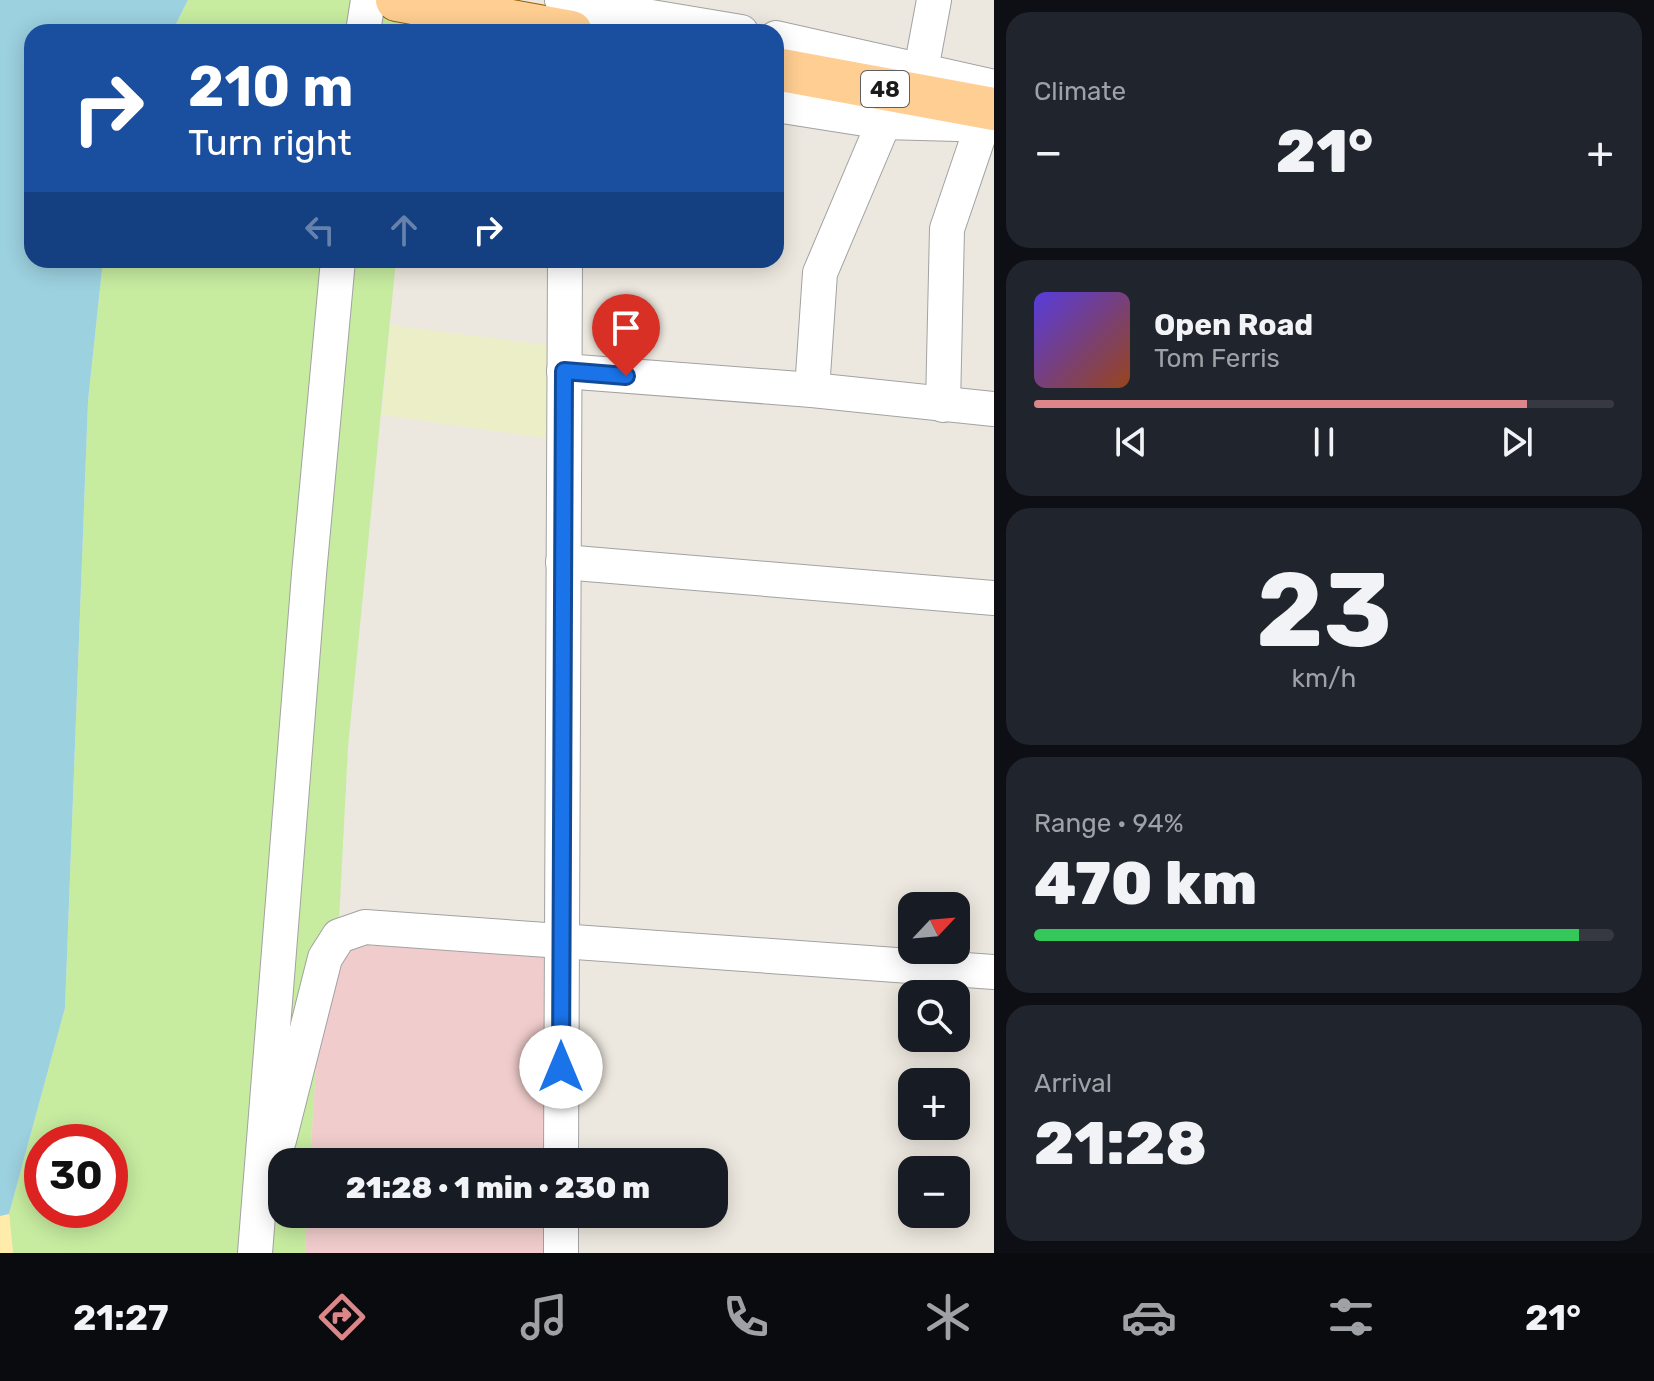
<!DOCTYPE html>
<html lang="en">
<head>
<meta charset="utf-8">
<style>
	:root { --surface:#171b24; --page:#20242c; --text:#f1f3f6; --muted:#9ea1a6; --line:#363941; --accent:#dd8689 }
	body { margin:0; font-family:Rubik,sans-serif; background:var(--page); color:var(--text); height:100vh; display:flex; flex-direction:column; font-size:30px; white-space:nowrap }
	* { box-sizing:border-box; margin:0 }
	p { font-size:26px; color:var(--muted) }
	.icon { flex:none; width:44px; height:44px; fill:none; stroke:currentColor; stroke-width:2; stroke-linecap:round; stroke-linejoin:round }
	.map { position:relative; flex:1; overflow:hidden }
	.sheet { display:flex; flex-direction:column; gap:12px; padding:12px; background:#0d0f14; width:660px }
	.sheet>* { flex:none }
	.banner { position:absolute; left:24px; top:24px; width:760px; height:244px; border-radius:24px; box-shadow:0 4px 20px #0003; background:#1a4fa0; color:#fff; overflow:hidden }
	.needle { width:52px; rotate:64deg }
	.tools { position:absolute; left:898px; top:892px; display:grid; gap:16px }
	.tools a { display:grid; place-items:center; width:72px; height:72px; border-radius:16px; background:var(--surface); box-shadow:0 4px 20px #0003; font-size:40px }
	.speed { position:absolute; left:24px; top:1124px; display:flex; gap:16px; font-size:40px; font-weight:700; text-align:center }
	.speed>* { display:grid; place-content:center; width:104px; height:104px; border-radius:50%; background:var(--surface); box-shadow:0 4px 20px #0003; line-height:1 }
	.speed .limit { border:12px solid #d22; background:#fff; color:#111 }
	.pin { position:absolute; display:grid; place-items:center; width:68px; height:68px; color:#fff; margin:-82px -34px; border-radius:50% 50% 50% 0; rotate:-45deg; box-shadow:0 0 8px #0007 }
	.pin .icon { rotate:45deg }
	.me { position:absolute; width:88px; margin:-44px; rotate:0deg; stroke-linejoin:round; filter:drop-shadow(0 0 6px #0008) }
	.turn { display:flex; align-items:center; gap:28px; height:168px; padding:0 32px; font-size:36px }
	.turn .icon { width:104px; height:104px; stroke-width:2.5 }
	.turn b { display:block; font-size:56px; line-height:68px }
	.lanes { display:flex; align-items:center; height:76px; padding:0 32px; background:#0003; justify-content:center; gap:40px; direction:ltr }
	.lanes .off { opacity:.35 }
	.big { font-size:60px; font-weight:800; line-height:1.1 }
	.sheet .widget { flex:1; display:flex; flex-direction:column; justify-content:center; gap:12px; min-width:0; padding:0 28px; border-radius:24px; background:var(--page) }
	.sheet .dial { align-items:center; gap:0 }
	.dial b { font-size:104px; line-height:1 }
	.song { display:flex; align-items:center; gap:24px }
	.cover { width:96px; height:96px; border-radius:12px; background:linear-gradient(135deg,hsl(250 70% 55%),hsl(20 70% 35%)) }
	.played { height:8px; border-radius:4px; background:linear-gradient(90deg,var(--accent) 85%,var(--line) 85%) }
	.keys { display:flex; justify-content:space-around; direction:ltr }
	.heat { display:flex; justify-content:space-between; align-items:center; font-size:44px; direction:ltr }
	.charge { height:12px; border-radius:6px; background:linear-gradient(90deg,#34c759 94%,var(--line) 0) }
	.trip { position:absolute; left:268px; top:1148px; width:460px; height:80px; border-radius:24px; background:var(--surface); box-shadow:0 4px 20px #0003; font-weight:800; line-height:80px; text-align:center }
	.menu { display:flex; height:128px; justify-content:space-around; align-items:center; background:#090b0e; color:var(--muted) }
	.menu .icon { width:56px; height:56px }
	.menu .current { color:var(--accent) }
	.menu b { font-size:36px; color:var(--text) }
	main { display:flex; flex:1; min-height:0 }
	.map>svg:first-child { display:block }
	.commercial { fill:#f0cdcc }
	.farmland { fill:#eceec8 }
	.grass { fill:#c7eca0; fill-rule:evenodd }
	.sand { fill:#ffecab }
	.water { fill:#9cd1df }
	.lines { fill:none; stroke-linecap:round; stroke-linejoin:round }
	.minor-tunnel { stroke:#c3bfb8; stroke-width:34; stroke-dasharray:34 17; stroke-linecap:butt }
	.minor-casing { stroke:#a2a2a2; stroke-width:36 }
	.major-casing { stroke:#915e00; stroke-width:44 }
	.minor { stroke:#fff; stroke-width:34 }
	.major { stroke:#ffce92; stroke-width:42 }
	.route-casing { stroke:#114b97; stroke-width:20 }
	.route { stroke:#1a73e8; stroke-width:14 }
	.labels { text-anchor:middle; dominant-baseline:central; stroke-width:7; stroke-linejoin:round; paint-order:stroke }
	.shield { fill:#fff; stroke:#5f5f5f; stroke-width:2 }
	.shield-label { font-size:22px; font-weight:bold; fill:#1b1b1b }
</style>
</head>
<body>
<main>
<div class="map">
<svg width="994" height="1253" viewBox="0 0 994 1253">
	<rect width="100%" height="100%" fill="#ede8df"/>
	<g class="commercial">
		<path d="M 342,945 L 551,951 L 547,1162 L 310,1162 L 316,1063 Z"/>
		<path d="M 307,1214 L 546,1214 L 545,1253 L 305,1253 Z"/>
	</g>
	<path class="farmland" d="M 390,325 L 554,346 L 550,439 L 382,415 Z"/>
	<g class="grass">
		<path d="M 188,0 L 358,0 L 355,32 L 172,32 Z"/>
		<path d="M 379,0 L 420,0 L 417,32 L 373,32 Z"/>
		<path d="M 103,260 L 330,260 L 245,1253 L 13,1253 L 9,1214 L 65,1008 L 88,401 ZM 42,1142 L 110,1142 L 110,1210 L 42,1210 Z"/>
		<path d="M 351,260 L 396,260 L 348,747 L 339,922 L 316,1063 L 310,1162 L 282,1162 L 282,1214 L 307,1214 L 305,1253 L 266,1253 Z"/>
	</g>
	<path class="sand" d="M 9,1214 L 13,1253 L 0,1253 L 0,1216 Z"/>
	<path class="water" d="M 0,0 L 188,0 L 172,32 L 32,32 L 32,260 L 103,260 L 88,401 L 65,1008 L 9,1214 L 0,1216 Z"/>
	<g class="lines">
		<path class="minor-tunnel" d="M 600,32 L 603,27"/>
		<defs>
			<g id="minor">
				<path d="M 562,0 L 567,3 L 741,32"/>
				<path d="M 363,32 L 368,0"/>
				<path d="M 776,38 L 994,87"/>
				<path d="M 921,70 L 934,0"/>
				<path d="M 776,105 L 884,122 L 994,125"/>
				<path d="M 564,371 L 812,390 L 994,409"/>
				<path d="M 812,390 L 820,273 L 884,122"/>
				<path d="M 943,405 L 947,229 L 982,126"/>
				<path d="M 563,562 L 994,598"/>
				<path d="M 279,1140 L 325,958 L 339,936 L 365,927 L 994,972"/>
				<path d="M 561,1162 L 565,260"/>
				<path d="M 255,1253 L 309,574 L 338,260"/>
				<path d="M 561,1253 L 561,1214"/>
			</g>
			<g id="major">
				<path d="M 397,0 L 571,32"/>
				<path d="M 776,69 L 994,109"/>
			</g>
		</defs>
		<use href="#minor" class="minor-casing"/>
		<use href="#major" class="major-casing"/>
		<use href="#minor" class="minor"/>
		<use href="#major" class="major"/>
	</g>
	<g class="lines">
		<defs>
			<path id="route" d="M 561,1067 L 564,371 L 626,376"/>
		</defs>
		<use href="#route" class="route-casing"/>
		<use href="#route" class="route"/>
	</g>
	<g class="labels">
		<rect class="shield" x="861" y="71" width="48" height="36" rx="6"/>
		<g class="shield-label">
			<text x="885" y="89">48</text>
		</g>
	</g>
</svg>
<div class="tools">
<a><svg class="needle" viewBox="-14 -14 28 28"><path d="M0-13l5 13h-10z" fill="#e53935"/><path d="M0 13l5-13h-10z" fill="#9ea1a6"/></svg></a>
<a><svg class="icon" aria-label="search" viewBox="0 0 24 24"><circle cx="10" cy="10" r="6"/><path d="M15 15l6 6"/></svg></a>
<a>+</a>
<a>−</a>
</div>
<div class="speed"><div class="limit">30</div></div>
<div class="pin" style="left:626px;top:376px;background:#d93025"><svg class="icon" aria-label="arrive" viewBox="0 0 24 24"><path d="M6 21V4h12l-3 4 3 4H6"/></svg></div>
<svg class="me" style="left:561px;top:1067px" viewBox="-20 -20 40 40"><circle r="19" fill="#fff"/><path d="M0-13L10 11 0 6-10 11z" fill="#1a73e8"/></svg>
<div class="trip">21:28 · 1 min · 230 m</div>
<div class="banner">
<div class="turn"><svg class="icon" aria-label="right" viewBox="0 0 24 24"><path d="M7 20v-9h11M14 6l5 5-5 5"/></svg><div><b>210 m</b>Turn right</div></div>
<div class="lanes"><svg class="icon off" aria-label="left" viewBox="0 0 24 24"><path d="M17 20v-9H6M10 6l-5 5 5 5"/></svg><svg class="icon off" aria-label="ahead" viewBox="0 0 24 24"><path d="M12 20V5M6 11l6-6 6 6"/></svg><svg class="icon" aria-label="right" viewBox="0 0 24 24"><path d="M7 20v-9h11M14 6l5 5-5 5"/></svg></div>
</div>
</div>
<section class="sheet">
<div class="widget"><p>Climate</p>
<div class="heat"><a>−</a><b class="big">21°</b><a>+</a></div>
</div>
<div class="widget">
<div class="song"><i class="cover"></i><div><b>Open Road</b><p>Tom Ferris</p></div></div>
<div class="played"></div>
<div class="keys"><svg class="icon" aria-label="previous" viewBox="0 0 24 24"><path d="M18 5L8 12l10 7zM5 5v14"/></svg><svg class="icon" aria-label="pause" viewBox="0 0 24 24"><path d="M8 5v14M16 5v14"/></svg><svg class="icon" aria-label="next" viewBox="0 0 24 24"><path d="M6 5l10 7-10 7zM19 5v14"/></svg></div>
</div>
<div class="widget dial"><b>23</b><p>km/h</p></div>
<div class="widget"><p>Range · 94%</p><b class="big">470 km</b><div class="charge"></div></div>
<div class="widget"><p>Arrival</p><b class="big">21:28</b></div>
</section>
</main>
<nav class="menu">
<b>21:27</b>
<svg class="icon current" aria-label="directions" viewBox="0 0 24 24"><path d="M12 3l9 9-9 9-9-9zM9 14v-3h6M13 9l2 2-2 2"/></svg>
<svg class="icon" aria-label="music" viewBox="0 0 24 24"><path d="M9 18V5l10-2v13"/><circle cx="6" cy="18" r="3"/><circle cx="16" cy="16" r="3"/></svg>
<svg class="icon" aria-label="phone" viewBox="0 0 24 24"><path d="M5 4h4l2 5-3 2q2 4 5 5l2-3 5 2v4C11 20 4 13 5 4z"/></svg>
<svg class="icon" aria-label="climate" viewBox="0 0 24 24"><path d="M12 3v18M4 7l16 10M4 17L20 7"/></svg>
<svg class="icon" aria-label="car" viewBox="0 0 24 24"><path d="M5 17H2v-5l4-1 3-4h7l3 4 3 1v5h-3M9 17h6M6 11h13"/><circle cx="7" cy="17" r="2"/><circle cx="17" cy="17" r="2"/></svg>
<svg class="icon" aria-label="filters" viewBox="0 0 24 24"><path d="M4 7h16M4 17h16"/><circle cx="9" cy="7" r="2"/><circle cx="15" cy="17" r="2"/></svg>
<b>21°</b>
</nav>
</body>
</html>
